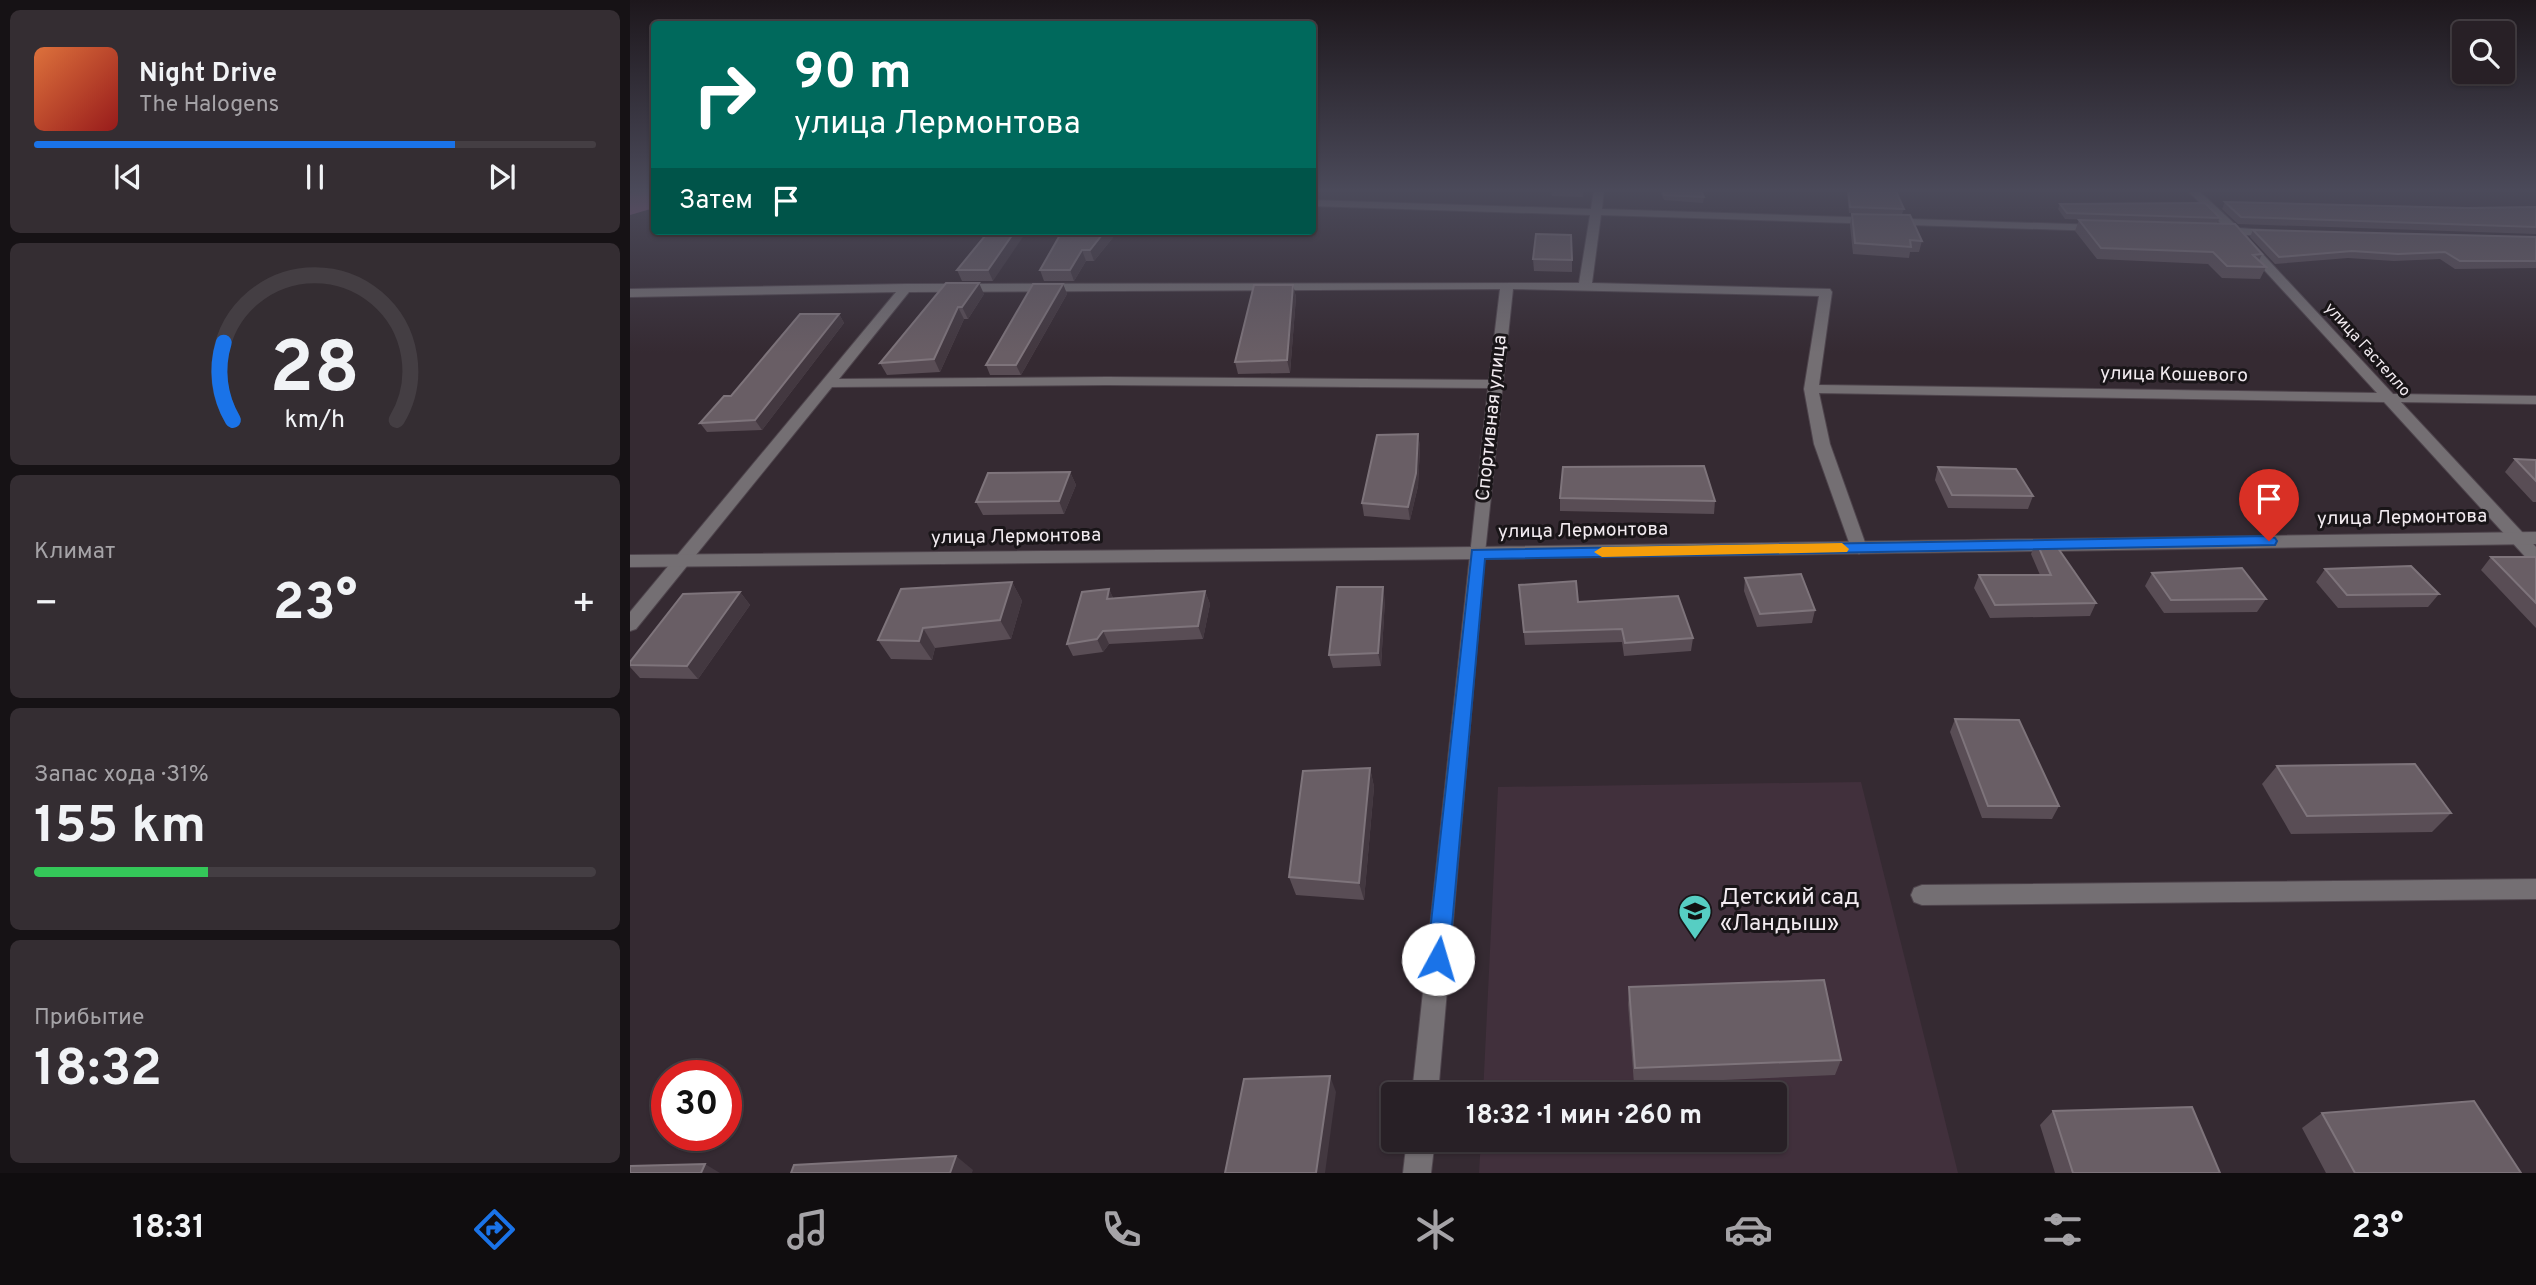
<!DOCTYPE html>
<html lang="ru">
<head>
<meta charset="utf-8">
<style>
	:root { --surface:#282026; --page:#342d32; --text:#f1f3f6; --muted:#a5a3a7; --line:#443e43; --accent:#1a73e8 }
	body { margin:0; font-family:Overpass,sans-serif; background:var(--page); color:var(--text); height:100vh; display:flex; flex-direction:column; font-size:26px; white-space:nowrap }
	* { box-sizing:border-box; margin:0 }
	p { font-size:23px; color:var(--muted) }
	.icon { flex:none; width:38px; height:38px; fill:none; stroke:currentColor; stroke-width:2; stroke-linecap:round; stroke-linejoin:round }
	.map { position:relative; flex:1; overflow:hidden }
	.side { display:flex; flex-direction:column; gap:10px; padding:10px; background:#161215; width:630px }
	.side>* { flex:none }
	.guide { position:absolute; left:21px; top:21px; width:665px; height:214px; border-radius:7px; box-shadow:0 2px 5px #0004,0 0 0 2px var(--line); background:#00695c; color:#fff; overflow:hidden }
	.fabs { position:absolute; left:1822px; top:21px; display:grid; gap:14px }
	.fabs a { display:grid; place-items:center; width:63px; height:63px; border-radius:7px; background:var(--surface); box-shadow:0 2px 5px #0004,0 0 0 2px var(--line); font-size:35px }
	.speed { position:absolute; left:21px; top:1060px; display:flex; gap:14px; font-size:35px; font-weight:700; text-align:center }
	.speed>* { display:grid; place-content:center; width:91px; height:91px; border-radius:50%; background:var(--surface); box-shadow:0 2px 5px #0004,0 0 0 2px var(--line); line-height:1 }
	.speed .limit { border:10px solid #d22; background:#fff; color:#111 }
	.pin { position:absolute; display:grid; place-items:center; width:60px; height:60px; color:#fff; margin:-72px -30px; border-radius:50% 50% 50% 0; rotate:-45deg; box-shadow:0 0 7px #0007 }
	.pin .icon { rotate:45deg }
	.me { position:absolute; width:77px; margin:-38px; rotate:6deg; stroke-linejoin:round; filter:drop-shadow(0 0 5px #0008) }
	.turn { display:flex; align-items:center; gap:24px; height:147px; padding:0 28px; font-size:32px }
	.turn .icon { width:91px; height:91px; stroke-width:2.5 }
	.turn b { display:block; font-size:49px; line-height:60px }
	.then { display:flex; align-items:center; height:66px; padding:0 28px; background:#0003; gap:14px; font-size:26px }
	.big { font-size:52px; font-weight:700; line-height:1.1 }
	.side .tile { flex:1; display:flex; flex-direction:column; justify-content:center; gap:10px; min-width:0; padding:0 24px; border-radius:10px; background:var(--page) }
	.side .dial { align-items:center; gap:0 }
	.dial svg { height:182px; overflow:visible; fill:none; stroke:var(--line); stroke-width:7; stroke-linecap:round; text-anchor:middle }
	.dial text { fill:var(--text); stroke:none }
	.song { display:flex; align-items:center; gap:21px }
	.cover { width:84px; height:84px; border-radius:10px; background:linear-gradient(135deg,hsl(20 70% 55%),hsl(0 70% 35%)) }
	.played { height:7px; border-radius:4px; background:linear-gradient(90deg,var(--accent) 75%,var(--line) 75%) }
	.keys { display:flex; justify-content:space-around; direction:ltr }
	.heat { display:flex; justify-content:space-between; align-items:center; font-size:38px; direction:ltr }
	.charge { height:10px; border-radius:5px; background:linear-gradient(90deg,#34c759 31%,var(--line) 0) }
	.trip { position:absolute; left:751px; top:1082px; width:406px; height:70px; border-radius:7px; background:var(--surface); box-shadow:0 2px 5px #0004,0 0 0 2px var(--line); font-weight:700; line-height:70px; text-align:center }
	.tab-bar { display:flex; height:112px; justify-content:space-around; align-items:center; background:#100d0f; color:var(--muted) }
	.tab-bar .icon { width:49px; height:49px }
	.tab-bar .on { color:var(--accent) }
	.tab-bar b { font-size:32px; color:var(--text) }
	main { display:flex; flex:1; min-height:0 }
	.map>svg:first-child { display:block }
	.built { fill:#41303c }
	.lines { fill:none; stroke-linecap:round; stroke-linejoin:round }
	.river { fill:#8d537e; fill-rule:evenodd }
	.minor-casing { stroke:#4f454d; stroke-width:2 }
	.tertiary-casing { stroke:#4f454d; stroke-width:2 }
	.minor { fill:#746f73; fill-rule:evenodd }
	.tertiary { fill:#746f73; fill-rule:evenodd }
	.wall { fill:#594d55 }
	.shaded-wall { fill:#433840 }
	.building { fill:#695e65; stroke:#7e747b; stroke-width:2 }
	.route { fill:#1a73e8; stroke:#114b97; stroke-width:2 }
	.slow { fill:#f59e0b }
	.labels { text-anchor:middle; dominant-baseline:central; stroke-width:6; stroke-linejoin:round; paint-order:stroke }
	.far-street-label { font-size:16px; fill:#f2ebf0; stroke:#191518 }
	.street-label { font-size:19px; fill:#f2ebf0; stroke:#191518 }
	.near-poi-label { font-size:23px; fill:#f2ebf0; stroke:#191518; text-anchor:start }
</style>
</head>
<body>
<main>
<section class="side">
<div class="tile">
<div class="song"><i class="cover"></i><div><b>Night Drive</b><p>The Halogens</p></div></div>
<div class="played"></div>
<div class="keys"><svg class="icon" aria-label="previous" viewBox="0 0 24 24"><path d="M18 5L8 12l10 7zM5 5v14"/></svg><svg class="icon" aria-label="pause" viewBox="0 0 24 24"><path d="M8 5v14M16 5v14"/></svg><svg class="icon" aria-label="next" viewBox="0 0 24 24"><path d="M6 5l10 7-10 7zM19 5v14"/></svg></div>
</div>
<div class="tile dial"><svg viewBox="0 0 100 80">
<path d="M14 69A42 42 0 1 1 86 69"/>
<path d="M14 69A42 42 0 0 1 10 35" stroke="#1a73e8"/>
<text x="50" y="56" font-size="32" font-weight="700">28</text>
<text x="50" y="72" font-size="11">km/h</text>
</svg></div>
<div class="tile"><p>Климат</p>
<div class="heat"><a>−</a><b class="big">23°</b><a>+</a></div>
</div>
<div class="tile"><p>Запас хода · 31%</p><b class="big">155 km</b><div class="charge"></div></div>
<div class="tile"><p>Прибытие</p><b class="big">18:32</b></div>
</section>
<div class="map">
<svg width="1906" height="1173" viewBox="0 0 1906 1173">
	<rect width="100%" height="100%" fill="#352a32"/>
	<path class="built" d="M 1231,782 L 1328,1173 L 849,1173 L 851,1139 L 1144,1139 L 1144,1094 L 853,1094 L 868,787 Z"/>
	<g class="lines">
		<path class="river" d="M 11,189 L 24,189 L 24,208 L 0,215 L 0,193 Z"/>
		<defs>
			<g id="minor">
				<path d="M 964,189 L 974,189 L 972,209 L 1470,225 L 1476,228 L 1470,231 L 971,215 L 962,283 L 1200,289 L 1202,292 L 1189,385 L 1747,393 L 1602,235 L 1585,233 L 1585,229 L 1595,228 L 1556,189 L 1567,189 L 1609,228 L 1649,231 L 1651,233 L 1645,236 L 1615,235 L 1763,394 L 1906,396 L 1906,404 L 1771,402 L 1906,547 L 1906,564 L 1900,562 L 1754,402 L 1189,393 L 1200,444 L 1237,548 L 1229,554 L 1221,548 L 1184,444 L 1174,389 L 1189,296 L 883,289 L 855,553 L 808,1094 L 782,1094 L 858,388 L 477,385 L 202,387 L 6,629 L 0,631 L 0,612 L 266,292 L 0,297 L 0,289 L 276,284 L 949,283 L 960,215 L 682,206 L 682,200 L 961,209 ZM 870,289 L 859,380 L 477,377 L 209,379 L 279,292 Z"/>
				<path d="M 1906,879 L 1906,899 L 1292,905 L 1284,902 L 1281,895 L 1284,888 L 1292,885 Z"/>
				<path d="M 777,1139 L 805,1139 L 801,1173 L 773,1173 Z"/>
			</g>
			<path id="tertiary" d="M 1906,532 L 1906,544 L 847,559 L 0,567 L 0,555 L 847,547 Z"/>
		</defs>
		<use href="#minor" class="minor-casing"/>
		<use href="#tertiary" class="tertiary-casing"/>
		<use href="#minor" class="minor"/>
		<use href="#tertiary" class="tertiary"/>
	</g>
	<g class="wall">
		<path d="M 921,189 L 953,189 L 953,197 L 922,196 Z"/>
		<path d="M 1029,189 L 1070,189 L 1074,197 L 1073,203 L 1034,200 Z"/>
		<path d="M 1218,189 L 1274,209 L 1272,214 L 1219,213 L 1217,193 Z"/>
		<path d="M 1595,202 L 1837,208 L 1906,207 L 1906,234 L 1608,224 L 1592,209 Z"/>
		<path d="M 1430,204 L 1590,218 L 1587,223 L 1435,219 L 1428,209 Z"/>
		<path d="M 1222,214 L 1292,241 L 1289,252 L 1280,252 L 1279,258 L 1223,254 L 1220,225 Z"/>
		<path d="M 1449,220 L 1632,254 L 1629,261 L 1636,267 L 1630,279 L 1592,278 L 1578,264 L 1467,259 L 1445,231 Z"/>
		<path d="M 1623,230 L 1906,237 L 1906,268 L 1825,269 L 1810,259 L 1764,261 L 1718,258 L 1645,264 L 1620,237 Z"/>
		<path d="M 359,231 L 363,281 L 332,281 L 327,270 Z"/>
		<path d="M 441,231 L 483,231 L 485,235 L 464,261 L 456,261 L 444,281 L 414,281 L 410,270 Z"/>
		<path d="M 903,259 L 942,260 L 942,272 L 904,271 Z"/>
		<path d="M 316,283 L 354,294 L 338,319 L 334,319 L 310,372 L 257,375 L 250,363 Z"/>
		<path d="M 433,284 L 437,294 L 391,375 L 360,375 L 356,365 Z"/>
		<path d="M 663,285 L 666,297 L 660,373 L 608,374 L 605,362 Z"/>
		<path d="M 209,314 L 214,323 L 132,430 L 77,432 L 70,423 L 101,396 Z"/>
		<path d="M 788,434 L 790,447 L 788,486 L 780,520 L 734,516 L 732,503 Z"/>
		<path d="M 1885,459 L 1906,460 L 1906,502 L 1903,502 L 1875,472 Z"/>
		<path d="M 1308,467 L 1403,496 L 1398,509 L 1318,508 L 1305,480 Z"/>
		<path d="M 440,472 L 446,485 L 434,514 L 353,515 L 346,502 Z"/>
		<path d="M 930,498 L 1085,501 L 1084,514 L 930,511 Z"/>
		<path d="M 1406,541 L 1466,603 L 1460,616 L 1360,618 L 1344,588 L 1349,575 L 1410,575 L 1401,554 Z"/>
		<path d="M 1861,557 L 1906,557 L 1906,628 L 1851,570 Z"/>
		<path d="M 1695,569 L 1809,594 L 1798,607 L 1708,608 L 1686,582 Z"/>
		<path d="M 1522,573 L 1636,599 L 1627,612 L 1534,613 L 1515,586 Z"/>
		<path d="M 1115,578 L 1185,610 L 1182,623 L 1127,627 L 1114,591 Z"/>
		<path d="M 382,582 L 392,601 L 381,639 L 305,648 L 302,660 L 261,659 L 248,640 Z"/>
		<path d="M 889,585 L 948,602 L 1063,638 L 1061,651 L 994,656 L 992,642 L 895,645 Z"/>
		<path d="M 479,589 L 483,598 L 575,591 L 580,604 L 573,639 L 479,644 L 473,652 L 443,656 L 437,644 Z"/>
		<path d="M 110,592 L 120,605 L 68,679 L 10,678 L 0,667 L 0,662 Z"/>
		<path d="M 755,600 L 751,666 L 703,668 L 699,655 Z"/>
		<path d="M 1325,719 L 1429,806 L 1422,819 L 1352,818 L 1320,732 Z"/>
		<path d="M 1647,766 L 1821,813 L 1802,832 L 1661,834 L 1632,784 Z"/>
		<path d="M 740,768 L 744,787 L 734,900 L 666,895 L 659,877 Z"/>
		<path d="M 999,987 L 1211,1060 L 1205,1075 L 1004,1084 L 998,1004 Z"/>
		<path d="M 1423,1111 L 1590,1173 L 1425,1173 L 1410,1125 Z"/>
		<path d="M 1692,1113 L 1891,1173 L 1696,1173 L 1672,1128 Z"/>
	</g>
	<g class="shaded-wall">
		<path d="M 385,231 L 397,231 L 363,281 L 358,270 Z"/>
		<path d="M 475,231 L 483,231 L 485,235 L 464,261 L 460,250 Z"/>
		<path d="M 452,250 L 456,261 L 444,281 L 440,270 Z"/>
		<path d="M 349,283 L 354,294 L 338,319 L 332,307 Z"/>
		<path d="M 433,284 L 437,294 L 391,375 L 386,365 Z"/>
		<path d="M 663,285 L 666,297 L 660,373 L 657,360 Z"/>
		<path d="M 328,307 L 334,319 L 310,372 L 304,359 Z"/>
		<path d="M 209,314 L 214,323 L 132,430 L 125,420 Z"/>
		<path d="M 788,434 L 790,447 L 788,486 L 780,520 L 778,507 Z"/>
		<path d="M 440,472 L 446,485 L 434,514 L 429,501 Z"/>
		<path d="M 382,582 L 392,601 L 381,639 L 370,620 Z"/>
		<path d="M 753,587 L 755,600 L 751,666 L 748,653 Z"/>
		<path d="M 479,589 L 485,602 L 477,599 Z"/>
		<path d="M 575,591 L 580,604 L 573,639 L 568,626 Z"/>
		<path d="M 110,592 L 120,605 L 68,679 L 57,666 Z"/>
		<path d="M 293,628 L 305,648 L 302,660 L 289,641 Z"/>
		<path d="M 473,631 L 479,644 L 473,652 L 467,639 Z"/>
		<path d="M 740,768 L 744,787 L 734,900 L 729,883 Z"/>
		<path d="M 700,1076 L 706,1092 L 695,1173 L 686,1173 Z"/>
		<path d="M 326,1156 L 343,1170 L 342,1173 L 320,1173 Z"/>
		<path d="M 75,1164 L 90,1173 L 71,1173 Z"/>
	</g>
	<g class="building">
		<path d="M 1032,189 L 1070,189 L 1074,197 L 1034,195 Z"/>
		<path d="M 1218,189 L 1265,189 L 1274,209 L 1220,207 Z"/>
		<path d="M 1595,202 L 1837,208 L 1906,207 L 1906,227 L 1611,217 Z"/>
		<path d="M 1575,203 L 1590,218 L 1437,213 L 1430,204 Z"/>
		<path d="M 1222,214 L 1280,215 L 1292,241 L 1280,240 L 1281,247 L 1225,243 Z"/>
		<path d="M 1449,220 L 1605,224 L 1632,254 L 1623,255 L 1636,267 L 1597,266 L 1583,252 L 1471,248 Z"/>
		<path d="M 1623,230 L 1906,237 L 1906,261 L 1830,261 L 1815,252 L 1768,254 L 1722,251 L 1649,257 Z"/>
		<path d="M 359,231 L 385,231 L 358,270 L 327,270 Z"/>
		<path d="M 441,231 L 475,231 L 460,250 L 452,250 L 440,270 L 410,270 L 430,235 L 437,235 Z"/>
		<path d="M 906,234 L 941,235 L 942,260 L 903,259 Z"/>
		<path d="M 316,283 L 349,283 L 332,307 L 328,307 L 304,359 L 250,363 Z"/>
		<path d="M 403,284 L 433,284 L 386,365 L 356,365 Z"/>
		<path d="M 624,285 L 663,285 L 657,360 L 605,362 Z"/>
		<path d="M 170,314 L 209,314 L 125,420 L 70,423 L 94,396 L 101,396 Z"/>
		<path d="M 788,434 L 786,473 L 778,507 L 732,503 L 747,435 Z"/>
		<path d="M 1885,459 L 1906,460 L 1906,481 Z"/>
		<path d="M 1074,466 L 1085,501 L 930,498 L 933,467 Z"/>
		<path d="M 1308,467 L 1386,469 L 1403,496 L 1322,495 Z"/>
		<path d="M 440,472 L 429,501 L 346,502 L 358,473 Z"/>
		<path d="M 1406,541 L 1423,541 L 1466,603 L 1365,605 L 1349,575 L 1421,575 Z"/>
		<path d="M 1861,557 L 1906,557 L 1906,603 Z"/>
		<path d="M 1781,566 L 1809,594 L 1717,595 L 1695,569 Z"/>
		<path d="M 1612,568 L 1636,599 L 1541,600 L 1522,573 Z"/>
		<path d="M 1171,574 L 1185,610 L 1130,614 L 1115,578 Z"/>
		<path d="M 946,581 L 948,602 L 1048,596 L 1063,638 L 995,643 L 992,629 L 894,632 L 889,585 Z"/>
		<path d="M 382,582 L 370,620 L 293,628 L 289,641 L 248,640 L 271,589 Z"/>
		<path d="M 707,587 L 753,587 L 748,653 L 699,655 Z"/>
		<path d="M 479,589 L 477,599 L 575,591 L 568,626 L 473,631 L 467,639 L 437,644 L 452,592 Z"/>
		<path d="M 110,592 L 57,666 L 0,665 L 0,662 L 53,594 Z"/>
		<path d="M 1325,719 L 1389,720 L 1429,806 L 1358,806 Z"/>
		<path d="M 1785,764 L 1821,813 L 1677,816 L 1647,766 Z"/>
		<path d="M 740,768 L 729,883 L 659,877 L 673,771 Z"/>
		<path d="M 1194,980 L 1211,1060 L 1005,1068 L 999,987 Z"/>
		<path d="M 700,1076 L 686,1173 L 595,1173 L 614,1079 Z"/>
		<path d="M 1844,1101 L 1891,1173 L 1725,1173 L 1692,1113 Z"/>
		<path d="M 1562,1107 L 1590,1173 L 1443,1173 L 1423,1111 Z"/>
		<path d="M 326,1156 L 320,1173 L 161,1173 L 164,1165 Z"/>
		<path d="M 75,1164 L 71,1173 L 0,1173 L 0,1166 Z"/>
	</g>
	<linearGradient id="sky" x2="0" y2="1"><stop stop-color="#1d171c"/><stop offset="0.54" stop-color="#4b4a5a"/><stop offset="1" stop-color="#4b4a5a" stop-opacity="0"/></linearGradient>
	<rect width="1906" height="353" fill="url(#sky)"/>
	<path class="route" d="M 1639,536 L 1645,538 L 1647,541 L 1645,545 L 855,559 L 819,959 L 816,966 L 808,969 L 800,966 L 797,959 L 842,550 Z"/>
	<path class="slow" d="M 1212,543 L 1219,549 L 1217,552 L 972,557 L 964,552 L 972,547 Z"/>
	<defs>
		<symbol id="school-pin" viewBox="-11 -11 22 30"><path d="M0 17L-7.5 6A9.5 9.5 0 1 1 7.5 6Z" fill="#56cec3" stroke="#191518"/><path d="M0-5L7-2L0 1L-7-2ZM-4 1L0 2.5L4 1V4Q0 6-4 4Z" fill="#111"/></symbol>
	</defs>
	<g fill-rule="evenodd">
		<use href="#school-pin" x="1046" y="892" width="38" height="52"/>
	</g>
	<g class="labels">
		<g class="far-street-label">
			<text transform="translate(1737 350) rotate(48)">улица Гастелло</text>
		</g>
		<g class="street-label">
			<text transform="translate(1544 375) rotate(1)">улица Кошевого</text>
			<text transform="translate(862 418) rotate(-84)">Спортивная улица</text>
			<text transform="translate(1772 518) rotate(-1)">улица Лермонтова</text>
			<text transform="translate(953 531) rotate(-1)">улица Лермонтова</text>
			<text transform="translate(386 537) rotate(-1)">улица Лермонтова</text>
		</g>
		<g class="near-poi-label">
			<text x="1090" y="898">Детский сад<tspan x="1090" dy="26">«Ландыш»</tspan></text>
		</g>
	</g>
</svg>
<div class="fabs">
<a><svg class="icon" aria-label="search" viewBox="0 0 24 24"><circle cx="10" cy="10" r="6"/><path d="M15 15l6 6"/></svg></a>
</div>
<div class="speed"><div class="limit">30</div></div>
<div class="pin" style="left:1639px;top:541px;background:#d93025"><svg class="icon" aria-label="arrive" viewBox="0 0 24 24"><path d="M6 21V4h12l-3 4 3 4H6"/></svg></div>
<svg class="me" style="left:808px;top:959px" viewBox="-20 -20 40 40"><circle r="19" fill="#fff"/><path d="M0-13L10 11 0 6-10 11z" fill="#1a73e8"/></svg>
<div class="trip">18:32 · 1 мин · 260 m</div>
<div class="guide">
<div class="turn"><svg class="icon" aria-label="right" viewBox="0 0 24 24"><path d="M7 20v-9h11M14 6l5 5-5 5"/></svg><div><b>90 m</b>улица Лермонтова</div></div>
<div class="then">Затем<svg class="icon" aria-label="arrive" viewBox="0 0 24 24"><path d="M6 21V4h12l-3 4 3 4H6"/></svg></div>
</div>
</div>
</main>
<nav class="tab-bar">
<b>18:31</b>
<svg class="icon on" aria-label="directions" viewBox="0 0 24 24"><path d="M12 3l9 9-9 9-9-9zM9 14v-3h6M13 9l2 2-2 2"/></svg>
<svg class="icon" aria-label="music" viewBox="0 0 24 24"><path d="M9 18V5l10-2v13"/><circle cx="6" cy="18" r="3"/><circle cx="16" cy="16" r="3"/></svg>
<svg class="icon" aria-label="phone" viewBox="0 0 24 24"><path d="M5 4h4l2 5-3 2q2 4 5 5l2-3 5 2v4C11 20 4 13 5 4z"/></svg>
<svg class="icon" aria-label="climate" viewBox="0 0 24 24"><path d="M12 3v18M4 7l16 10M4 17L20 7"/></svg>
<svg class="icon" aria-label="car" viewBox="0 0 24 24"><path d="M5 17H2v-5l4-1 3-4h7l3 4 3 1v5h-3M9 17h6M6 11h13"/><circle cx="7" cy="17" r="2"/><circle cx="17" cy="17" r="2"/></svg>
<svg class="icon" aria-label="filters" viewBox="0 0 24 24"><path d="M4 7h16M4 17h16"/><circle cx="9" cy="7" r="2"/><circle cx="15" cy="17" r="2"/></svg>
<b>23°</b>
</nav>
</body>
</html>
